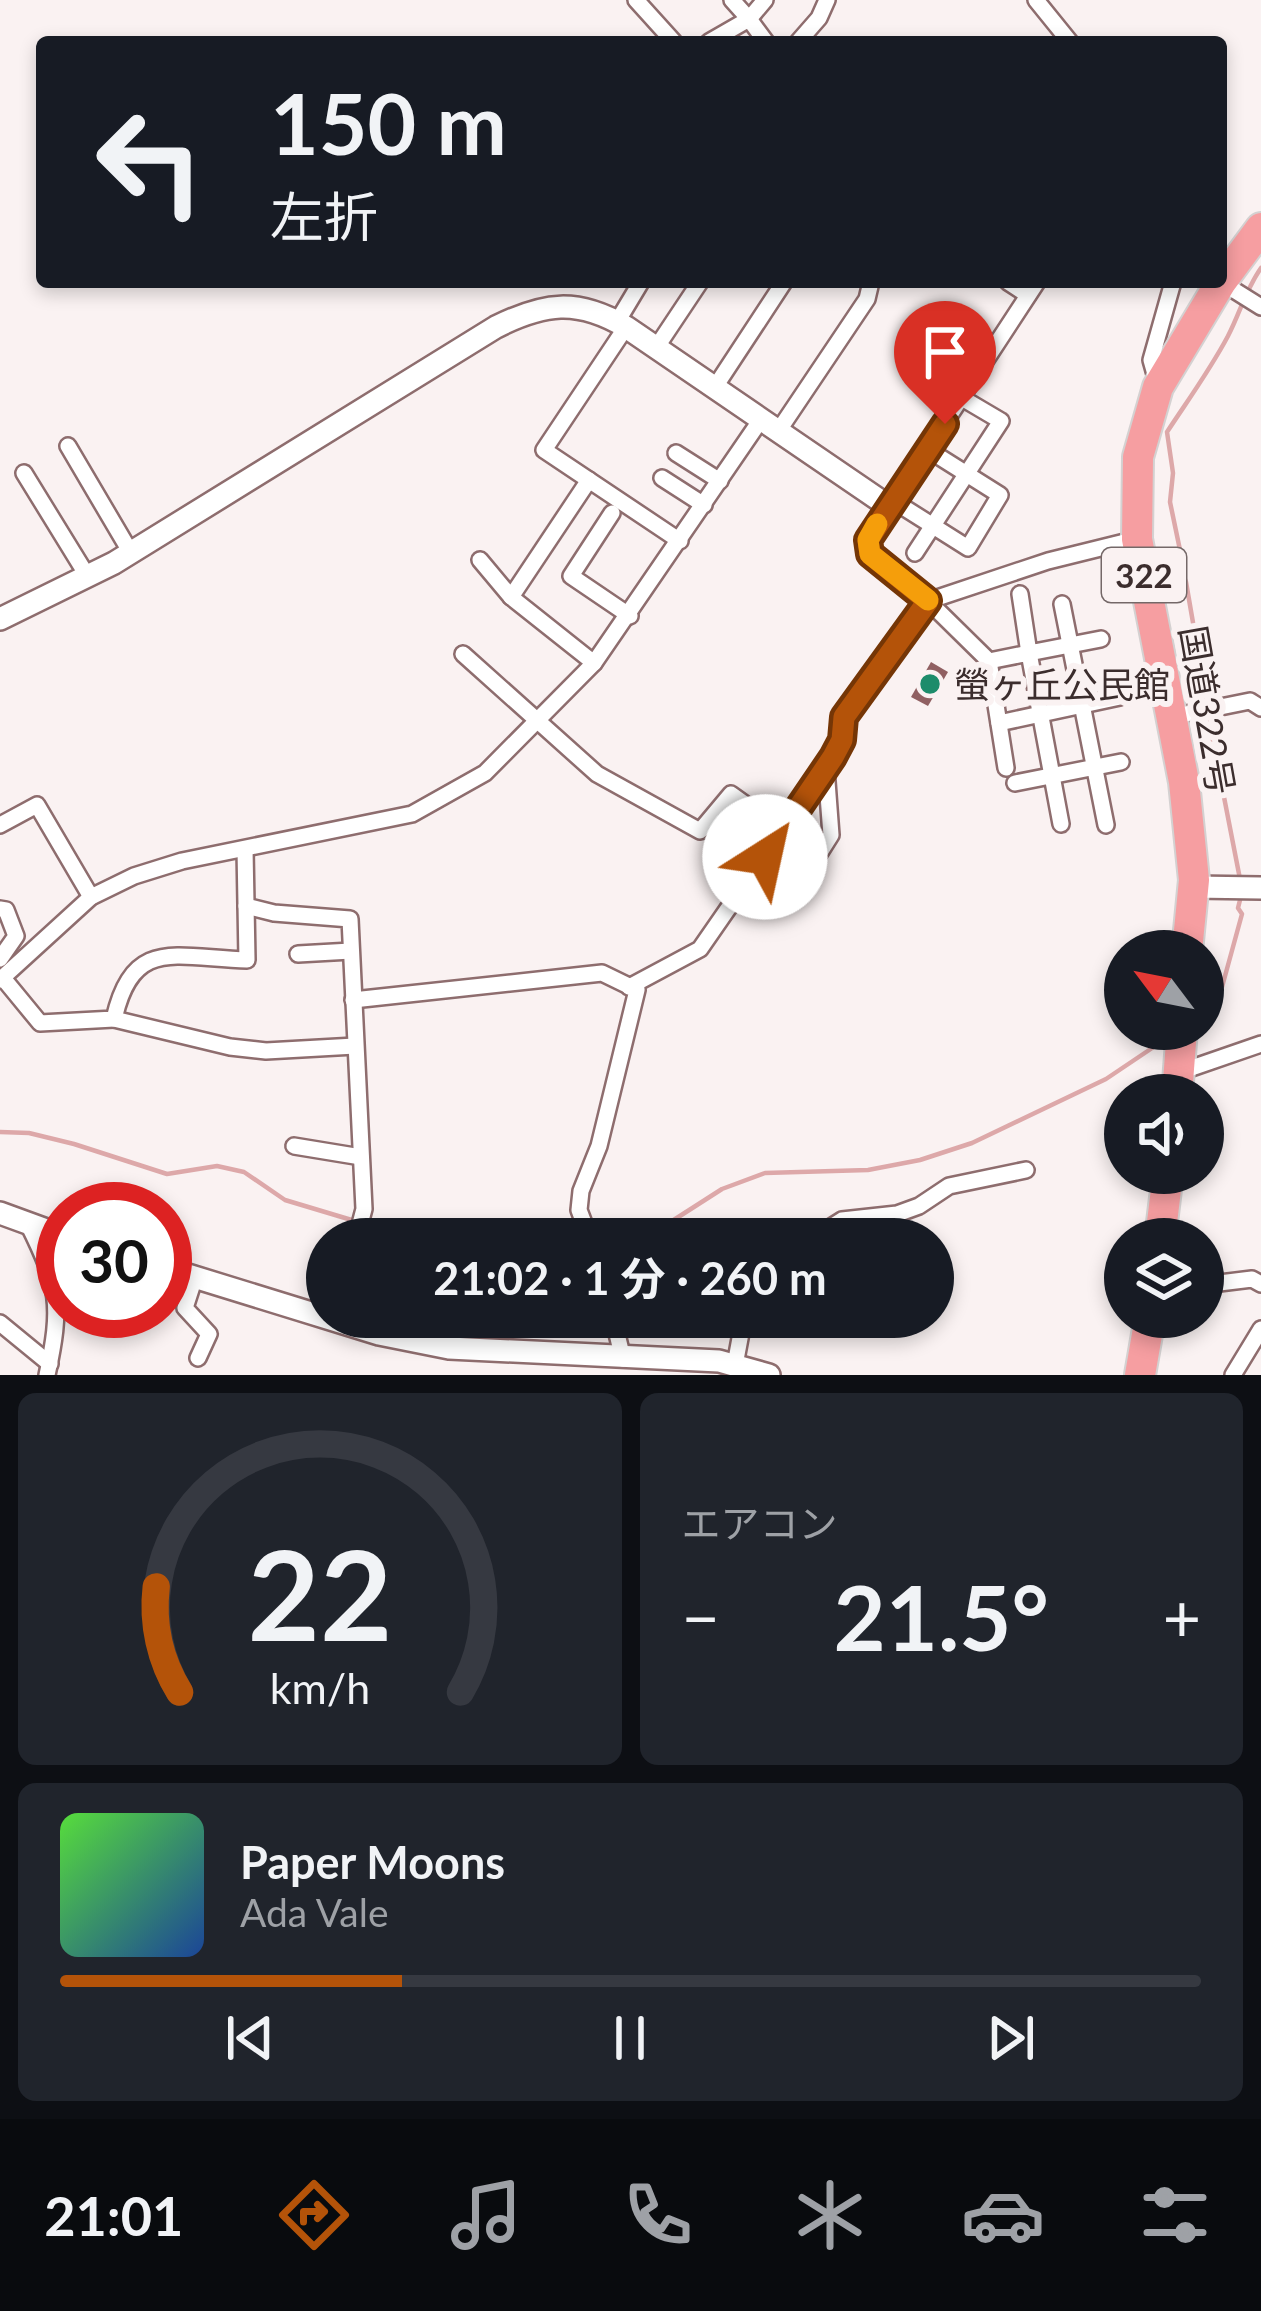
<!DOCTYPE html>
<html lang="ja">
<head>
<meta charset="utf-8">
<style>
	:root { --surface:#171b24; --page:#20242c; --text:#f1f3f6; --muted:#9ea1a6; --line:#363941; --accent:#b45309 }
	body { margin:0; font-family:Lato,"Noto Sans JP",sans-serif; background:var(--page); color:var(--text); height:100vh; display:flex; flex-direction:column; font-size:45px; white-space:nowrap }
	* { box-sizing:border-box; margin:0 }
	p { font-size:39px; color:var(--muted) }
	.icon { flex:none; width:66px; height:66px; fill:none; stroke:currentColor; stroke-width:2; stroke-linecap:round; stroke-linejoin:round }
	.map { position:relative; height:1375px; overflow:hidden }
	.drawer { display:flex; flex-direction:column; gap:18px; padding:18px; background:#0d0f14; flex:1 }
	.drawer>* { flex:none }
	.banner { position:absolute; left:36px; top:36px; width:1191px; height:252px; border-radius:12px; box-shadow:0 6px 18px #0003; background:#171b24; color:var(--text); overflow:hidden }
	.needle { width:78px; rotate:302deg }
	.tools { position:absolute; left:1104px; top:930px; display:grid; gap:24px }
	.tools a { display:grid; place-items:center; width:120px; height:120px; border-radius:50%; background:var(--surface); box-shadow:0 6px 18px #0003; font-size:60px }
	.speed { position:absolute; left:36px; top:1182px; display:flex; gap:24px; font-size:60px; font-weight:700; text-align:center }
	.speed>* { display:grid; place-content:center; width:156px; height:156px; border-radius:50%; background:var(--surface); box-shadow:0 6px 18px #0003; line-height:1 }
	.speed .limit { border:18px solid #d22; background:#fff; color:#111 }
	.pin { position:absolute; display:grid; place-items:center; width:102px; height:102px; color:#fff; margin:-123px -51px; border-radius:50% 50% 50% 0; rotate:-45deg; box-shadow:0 0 12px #0007 }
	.pin .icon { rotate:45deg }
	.me { position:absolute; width:132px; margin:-66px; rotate:35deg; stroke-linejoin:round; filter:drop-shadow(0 0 9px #0008) }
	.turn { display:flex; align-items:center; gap:42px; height:252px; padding:0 36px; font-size:54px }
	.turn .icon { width:156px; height:156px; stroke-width:2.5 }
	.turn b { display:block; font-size:84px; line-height:102px }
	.big { font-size:90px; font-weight:700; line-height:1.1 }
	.drawer .widget { flex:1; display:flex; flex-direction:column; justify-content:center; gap:18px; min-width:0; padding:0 42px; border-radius:18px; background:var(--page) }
	.drawer .dial { align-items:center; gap:0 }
	.dial svg { height:312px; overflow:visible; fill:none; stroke:var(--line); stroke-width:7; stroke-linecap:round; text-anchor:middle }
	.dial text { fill:var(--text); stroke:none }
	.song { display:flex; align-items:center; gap:36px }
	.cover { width:144px; height:144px; border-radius:18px; background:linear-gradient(135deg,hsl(110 70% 55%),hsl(220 70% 35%)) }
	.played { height:12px; border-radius:6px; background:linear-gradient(90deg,var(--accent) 30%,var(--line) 30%) }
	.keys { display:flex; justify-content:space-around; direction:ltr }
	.heat { display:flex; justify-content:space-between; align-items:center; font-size:66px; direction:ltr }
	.drawer .tiles { flex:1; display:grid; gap:18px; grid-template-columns:1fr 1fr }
	.widget:last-child { grid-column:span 2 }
	.trip { position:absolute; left:306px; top:1218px; width:648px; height:120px; border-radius:60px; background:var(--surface); box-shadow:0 6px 18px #0003; font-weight:700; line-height:120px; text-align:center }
	.tabs { display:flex; height:192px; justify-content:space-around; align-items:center; background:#090b0e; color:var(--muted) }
	.tabs .icon { width:84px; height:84px }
	.tabs .on { color:var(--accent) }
	.tabs b { font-size:54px; color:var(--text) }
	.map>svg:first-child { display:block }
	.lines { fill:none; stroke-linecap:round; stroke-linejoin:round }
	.stream { stroke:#dda8a9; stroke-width:4.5 }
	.building { fill:#906062 }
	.street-casing { stroke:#8e6d6e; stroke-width:20 }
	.secondary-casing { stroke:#8e6d6e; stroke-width:26 }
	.highway-casing { stroke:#d4d1d1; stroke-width:34 }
	.street { stroke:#fff; stroke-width:15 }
	.secondary { stroke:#fff; stroke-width:21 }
	.highway { stroke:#f69ea1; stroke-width:30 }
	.route-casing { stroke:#753606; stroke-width:30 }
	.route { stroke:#b45309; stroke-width:21 }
	.slow { stroke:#f59e0b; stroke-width:21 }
	.poi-dot { fill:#1d8c6b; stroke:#faf2f2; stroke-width:4.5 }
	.labels { text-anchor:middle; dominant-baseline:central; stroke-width:12; stroke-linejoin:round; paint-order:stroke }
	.shield { fill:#faf2f2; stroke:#746868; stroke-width:3 }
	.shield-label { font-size:33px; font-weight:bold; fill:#3b2d2d }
	.poi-label { font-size:36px; fill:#3b2d2d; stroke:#faf2f2; text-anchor:start }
	.street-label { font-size:36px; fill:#3b2d2d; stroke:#faf2f2 }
</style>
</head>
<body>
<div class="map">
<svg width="1261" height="1375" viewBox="0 0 1261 1375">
	<rect width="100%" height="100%" fill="#faf2f2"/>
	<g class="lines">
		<g class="stream">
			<path d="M 1207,704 L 1186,582 L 1178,561 L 1180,550 L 1170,502 L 1173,473 L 1167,432 C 1188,400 1210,370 1228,336 C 1240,313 1246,289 1261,268"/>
			<path d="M 1208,715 L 1240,879"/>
			<path d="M 1203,1017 L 1222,987 L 1242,914 L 1238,908 L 1241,896"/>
			<path d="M 0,1132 L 29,1133 L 74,1144 L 167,1174 L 217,1166 L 244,1172 L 285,1200 L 355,1221"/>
			<path d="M 366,1223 L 418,1239"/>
			<path d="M 644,1239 L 722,1189 L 765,1173 L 868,1170 L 920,1160 L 972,1143 L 1106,1079 L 1167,1038"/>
		</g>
	</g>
	<path class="building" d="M 931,662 L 948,672 L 928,706 L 911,697 Z"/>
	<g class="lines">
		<defs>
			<g id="street">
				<path d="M 636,0 L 674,42"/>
				<path d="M 732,0 L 749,19 L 765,0"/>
				<path d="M 1036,0 L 1070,42"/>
				<path d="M 709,42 L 749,19 L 766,42"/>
				<path d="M 798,42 L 819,18 L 827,0"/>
				<path d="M 1008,282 L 1028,295"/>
				<path d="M 1221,282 L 1261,307"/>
				<path d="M 617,322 L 641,282"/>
				<path d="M 626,327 L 544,450 L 680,541"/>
				<path d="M 656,348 L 700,282"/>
				<path d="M 1158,385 L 1151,360 L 1173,282"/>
				<path d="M 715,387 L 784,282"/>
				<path d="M 779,430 L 867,299 L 871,282"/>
				<path d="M 68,446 L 131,553"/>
				<path d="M 676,453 L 720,481"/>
				<path d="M 24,473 L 88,577"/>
				<path d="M 662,478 L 704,505"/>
				<path d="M 892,500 L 968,548 L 1000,495 L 927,449"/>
				<path d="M 612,513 L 571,576 L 630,616"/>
				<path d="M 915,553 L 1001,421 L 962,398"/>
				<path d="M 480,560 L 511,597 L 594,663"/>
				<path d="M 1020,594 L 1029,653 L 1101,639"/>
				<path d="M 511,597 L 589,480"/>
				<path d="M 1062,604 L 1106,825"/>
				<path d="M 463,654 L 597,774 L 700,831 L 731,794 L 770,822 L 787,827"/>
				<path d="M 989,661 L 1029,653 L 1061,824"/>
				<path d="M 1171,717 L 1250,701 L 1261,708"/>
				<path d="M 999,723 L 1120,697"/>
				<path d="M 1006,768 L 989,661 L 928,601 L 870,554 L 868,540 L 1037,282"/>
				<path d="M 1015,783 L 1121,762"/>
				<path d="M 0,825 L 37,805 L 91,897"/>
				<path d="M 790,900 L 831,835 L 826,768"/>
				<path d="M 246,906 L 274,913 L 350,919 L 364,1209 L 356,1239"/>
				<path d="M 0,909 L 6,910 L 16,936 L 0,959"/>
				<path d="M 298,954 L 351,951"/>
				<path d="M 3,978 L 40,1023 L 114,1019 C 133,936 176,958 247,960 L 245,849"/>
				<path d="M 0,980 L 91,897 L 134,876 L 182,861 L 412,814 L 485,773 L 594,663 L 762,418"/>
				<path d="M 629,987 L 700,949 L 833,757 L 842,740 L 844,717 L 928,601 L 1048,561 L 1137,539"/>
				<path d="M 353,1000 L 602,973 L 637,990 L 599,1146 L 581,1191 L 579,1210 L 590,1239"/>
				<path d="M 114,1019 L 230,1047 L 266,1051 L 355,1046"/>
				<path d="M 1180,1072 L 1261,1044"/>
				<path d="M 294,1146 L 361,1157"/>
				<path d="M 28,1224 C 59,1286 62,1306 47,1375"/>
				<path d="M 709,1231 L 714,1239"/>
				<path d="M 812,1239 L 842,1220 L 897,1214 L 919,1206 L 949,1186 L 1026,1170"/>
				<path d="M 195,1277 L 185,1308 L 209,1334 L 198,1358"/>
				<path d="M 1203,1285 L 1252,1279 L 1261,1284"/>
				<path d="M 613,1317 L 623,1359"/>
				<path d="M 0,1323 L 50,1364"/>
				<path d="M 410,1340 L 414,1317"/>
				<path d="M 735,1365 L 744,1317"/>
				<path d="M 1233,1375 L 1261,1329"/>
			</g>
			<g id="secondary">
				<path d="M 0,619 L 114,563 L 496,327 C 544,303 577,298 626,327 L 888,506"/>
				<path d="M 1193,887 L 1261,888"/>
				<path d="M 0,1213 L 63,1236"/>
				<path d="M 165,1268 L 379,1334 L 449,1348 L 719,1361 L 769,1375"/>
			</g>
			<g id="highway">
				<path d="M 1187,951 L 1194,880 L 1184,782 L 1137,539 L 1138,457 L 1158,387 L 1221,282 L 1261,228"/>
				<path d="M 1177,1095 L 1182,1029"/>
				<path d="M 1160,1239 L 1168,1173"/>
				<path d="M 1140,1375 L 1150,1317"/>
			</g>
		</defs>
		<use href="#street" class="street-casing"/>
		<use href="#secondary" class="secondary-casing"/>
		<use href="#highway" class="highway-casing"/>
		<use href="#street" class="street"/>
		<use href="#secondary" class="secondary"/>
		<use href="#highway" class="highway"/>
	</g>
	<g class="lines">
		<defs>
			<path id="route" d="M 765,857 L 833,757 L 842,740 L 844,717 L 928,601 L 870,554 L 868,540 L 945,424"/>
		</defs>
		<use href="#route" class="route-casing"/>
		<use href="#route" class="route"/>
		<path class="slow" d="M 877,524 L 868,540 L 870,554 L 928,600"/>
	</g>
	<circle class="poi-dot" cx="930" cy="684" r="12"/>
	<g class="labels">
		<rect class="shield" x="1102" y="548" width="84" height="54" rx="9"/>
		<g class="shield-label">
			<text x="1144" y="575">322</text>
		</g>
		<g class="poi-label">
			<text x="954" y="684">螢ヶ丘公民館</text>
		</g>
		<g class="street-label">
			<text transform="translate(1208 710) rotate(80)">国道322号</text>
		</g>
	</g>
</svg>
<div class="tools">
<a><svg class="needle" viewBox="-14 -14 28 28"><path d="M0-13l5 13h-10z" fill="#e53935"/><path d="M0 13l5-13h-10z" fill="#9ea1a6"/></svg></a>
<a><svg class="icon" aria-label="sound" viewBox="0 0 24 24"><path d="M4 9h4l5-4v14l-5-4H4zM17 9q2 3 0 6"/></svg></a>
<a><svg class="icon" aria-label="layers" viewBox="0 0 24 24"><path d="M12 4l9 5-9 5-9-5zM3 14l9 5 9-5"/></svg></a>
</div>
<div class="speed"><div class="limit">30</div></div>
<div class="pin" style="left:945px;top:424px;background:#d93025"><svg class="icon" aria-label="arrive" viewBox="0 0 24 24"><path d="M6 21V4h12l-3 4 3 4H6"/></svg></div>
<svg class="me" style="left:765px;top:857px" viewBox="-20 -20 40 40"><circle r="19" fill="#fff"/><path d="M0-13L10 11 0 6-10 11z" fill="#b45309"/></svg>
<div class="trip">21:02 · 1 分 · 260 m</div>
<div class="banner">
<div class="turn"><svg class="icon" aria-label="left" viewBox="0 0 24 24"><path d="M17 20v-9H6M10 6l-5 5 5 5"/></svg><div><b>150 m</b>左折</div></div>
</div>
</div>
<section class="drawer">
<div class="tiles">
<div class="widget dial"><svg viewBox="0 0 100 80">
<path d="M14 69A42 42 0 1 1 86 69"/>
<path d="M14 69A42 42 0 0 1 8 42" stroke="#b45309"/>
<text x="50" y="56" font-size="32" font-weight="700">22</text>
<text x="50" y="72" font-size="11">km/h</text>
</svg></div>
<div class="widget"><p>エアコン</p>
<div class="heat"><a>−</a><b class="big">21.5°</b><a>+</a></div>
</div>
<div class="widget">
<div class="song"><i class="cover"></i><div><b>Paper Moons</b><p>Ada Vale</p></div></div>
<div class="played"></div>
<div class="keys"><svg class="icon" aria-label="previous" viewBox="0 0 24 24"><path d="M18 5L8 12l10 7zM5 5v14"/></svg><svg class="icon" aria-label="pause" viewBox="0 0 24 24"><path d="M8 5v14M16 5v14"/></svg><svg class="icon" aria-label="next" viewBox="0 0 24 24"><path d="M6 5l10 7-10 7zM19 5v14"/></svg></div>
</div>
</div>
</section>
<nav class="tabs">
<b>21:01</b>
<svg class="icon on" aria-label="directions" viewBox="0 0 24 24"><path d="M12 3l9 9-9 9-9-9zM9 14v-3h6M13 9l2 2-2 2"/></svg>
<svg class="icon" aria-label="music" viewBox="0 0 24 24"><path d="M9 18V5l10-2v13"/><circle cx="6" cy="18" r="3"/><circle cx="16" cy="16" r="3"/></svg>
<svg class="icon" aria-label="phone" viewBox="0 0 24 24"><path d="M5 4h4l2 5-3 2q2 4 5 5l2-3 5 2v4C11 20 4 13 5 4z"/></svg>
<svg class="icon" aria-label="climate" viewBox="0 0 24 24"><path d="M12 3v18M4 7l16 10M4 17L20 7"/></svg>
<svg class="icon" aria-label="car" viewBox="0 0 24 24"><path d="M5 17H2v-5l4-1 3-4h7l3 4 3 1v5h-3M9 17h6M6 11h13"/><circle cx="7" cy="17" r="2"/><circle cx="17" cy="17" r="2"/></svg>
<svg class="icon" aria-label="filters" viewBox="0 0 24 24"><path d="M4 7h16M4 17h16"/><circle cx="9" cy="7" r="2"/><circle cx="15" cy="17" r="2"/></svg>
</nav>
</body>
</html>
